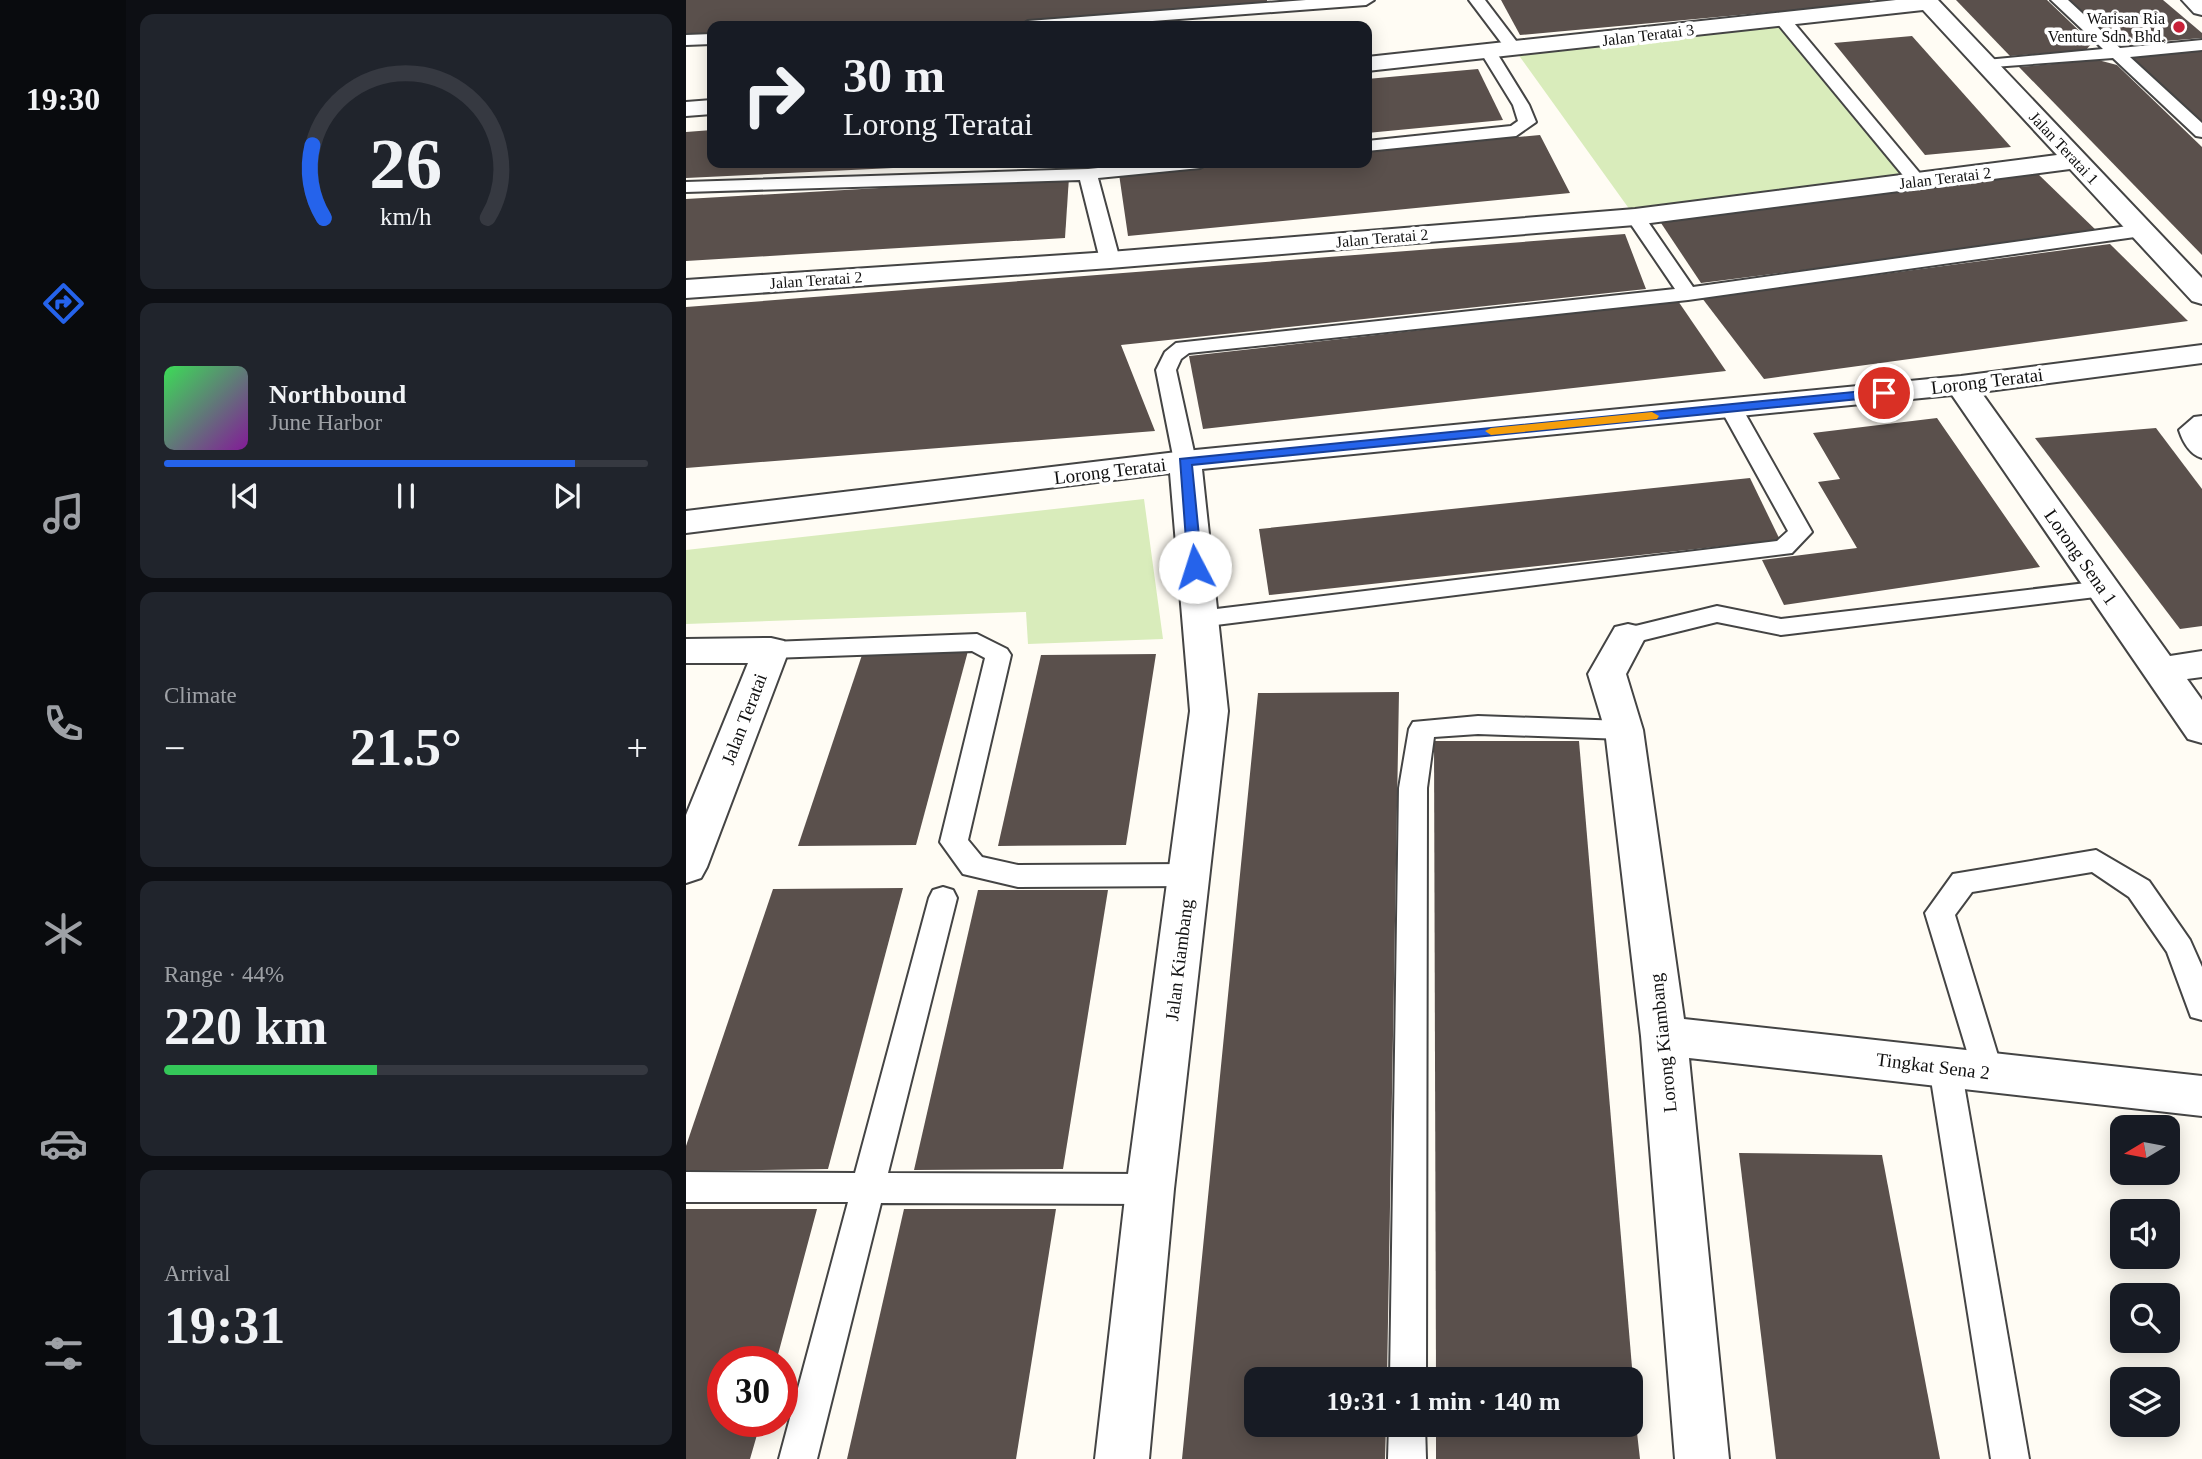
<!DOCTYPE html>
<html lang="en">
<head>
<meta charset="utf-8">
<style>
	:root { --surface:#171b24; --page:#20242c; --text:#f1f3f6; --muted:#9ea1a6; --line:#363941; --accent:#2563eb }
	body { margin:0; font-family:"Times New Roman",serif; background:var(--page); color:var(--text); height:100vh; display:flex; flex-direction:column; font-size:26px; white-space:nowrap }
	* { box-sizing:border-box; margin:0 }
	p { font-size:23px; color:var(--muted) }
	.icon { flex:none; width:38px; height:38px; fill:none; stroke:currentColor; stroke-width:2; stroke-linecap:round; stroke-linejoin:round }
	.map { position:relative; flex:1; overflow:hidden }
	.drawer { display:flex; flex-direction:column; gap:14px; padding:14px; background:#0d0f14; width:560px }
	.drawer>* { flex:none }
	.banner { position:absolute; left:21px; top:21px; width:665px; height:147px; border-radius:14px; box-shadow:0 4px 18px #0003; background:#171b24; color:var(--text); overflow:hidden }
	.needle { width:46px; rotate:260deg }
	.tools { position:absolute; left:1424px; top:1115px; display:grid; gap:14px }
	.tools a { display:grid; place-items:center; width:70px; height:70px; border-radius:14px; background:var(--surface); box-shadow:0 4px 18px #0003; font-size:35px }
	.speed { position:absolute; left:21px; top:1346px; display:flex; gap:14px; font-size:35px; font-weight:700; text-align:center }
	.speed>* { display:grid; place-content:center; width:91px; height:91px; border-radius:50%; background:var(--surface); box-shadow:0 4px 18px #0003; line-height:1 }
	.speed .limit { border:10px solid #d22; background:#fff; color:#111 }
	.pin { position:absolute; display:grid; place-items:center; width:60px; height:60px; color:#fff; margin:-30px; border:4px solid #fff; border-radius:50%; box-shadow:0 2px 7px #0007 }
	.me { position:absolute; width:77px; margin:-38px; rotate:355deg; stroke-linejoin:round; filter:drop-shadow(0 0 5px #0008) }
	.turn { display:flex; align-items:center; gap:24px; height:147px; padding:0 21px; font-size:32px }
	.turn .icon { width:91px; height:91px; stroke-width:2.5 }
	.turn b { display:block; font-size:49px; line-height:60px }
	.big { font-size:52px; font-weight:700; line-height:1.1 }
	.drawer .tile { flex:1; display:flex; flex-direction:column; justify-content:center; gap:10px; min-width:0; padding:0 24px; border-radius:14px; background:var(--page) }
	.drawer .dial { align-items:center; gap:0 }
	.dial svg { height:182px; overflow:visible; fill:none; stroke:var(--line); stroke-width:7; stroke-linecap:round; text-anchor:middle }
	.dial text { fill:var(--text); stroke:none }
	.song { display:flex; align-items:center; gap:21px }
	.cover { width:84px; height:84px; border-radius:10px; background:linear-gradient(135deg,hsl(130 70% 55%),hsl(290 70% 35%)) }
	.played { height:7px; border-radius:4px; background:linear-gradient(90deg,var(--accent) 85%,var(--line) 85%) }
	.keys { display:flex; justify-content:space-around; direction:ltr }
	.heat { display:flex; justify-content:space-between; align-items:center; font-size:38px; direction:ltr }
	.charge { height:10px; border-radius:5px; background:linear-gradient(90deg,#34c759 44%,var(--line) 0) }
	.trip { position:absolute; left:558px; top:1367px; width:399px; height:70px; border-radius:14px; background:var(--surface); box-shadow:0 4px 18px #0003; font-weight:700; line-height:70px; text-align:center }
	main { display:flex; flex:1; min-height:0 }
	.tabs { display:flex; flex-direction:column; width:126px; justify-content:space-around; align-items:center; background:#090b0e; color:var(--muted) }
	.tabs .icon { width:49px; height:49px }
	.tabs .selected { color:var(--accent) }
	.tabs b { font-size:32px; color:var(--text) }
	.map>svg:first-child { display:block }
	.green { fill:#d9ecbb }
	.building { fill:#5a504c }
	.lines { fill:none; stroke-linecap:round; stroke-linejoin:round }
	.service-casing { stroke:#444; stroke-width:4 }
	.minor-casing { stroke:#444; stroke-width:4 }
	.service { fill:#fff; fill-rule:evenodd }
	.minor { fill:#fff; fill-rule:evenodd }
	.route { fill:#2563eb; stroke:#184099; stroke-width:2 }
	.slow { fill:#f59e0b }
	.poi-dot { fill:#c82138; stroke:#fff; stroke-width:2.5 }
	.labels { text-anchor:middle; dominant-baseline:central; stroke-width:7; stroke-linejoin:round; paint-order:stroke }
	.far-poi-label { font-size:16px; fill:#111; stroke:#fff; text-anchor:end }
	.far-street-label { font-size:16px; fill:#111; stroke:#fff }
	.street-label { font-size:19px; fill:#111; stroke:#fff }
</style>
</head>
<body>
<main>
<nav class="tabs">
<b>19:30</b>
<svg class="icon selected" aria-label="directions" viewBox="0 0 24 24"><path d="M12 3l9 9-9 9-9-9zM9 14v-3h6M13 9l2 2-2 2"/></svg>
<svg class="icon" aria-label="music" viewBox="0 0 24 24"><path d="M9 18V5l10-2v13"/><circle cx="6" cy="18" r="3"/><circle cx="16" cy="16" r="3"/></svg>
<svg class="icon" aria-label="phone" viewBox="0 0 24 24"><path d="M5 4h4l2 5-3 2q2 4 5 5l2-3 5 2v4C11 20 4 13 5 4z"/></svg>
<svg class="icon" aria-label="climate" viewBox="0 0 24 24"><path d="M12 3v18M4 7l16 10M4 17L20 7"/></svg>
<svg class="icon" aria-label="car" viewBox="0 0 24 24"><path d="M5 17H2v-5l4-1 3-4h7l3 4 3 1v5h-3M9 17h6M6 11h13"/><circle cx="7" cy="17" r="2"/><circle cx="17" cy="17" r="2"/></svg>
<svg class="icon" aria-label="filters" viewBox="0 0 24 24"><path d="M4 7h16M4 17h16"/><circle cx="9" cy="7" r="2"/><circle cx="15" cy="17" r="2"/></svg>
</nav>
<section class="drawer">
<div class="tile dial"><svg viewBox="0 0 100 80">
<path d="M14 69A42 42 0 1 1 86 69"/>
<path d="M14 69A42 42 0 0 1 9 37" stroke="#2563eb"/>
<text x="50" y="56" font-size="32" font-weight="700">26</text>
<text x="50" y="72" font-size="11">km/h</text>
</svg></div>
<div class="tile">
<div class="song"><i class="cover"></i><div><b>Northbound</b><p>June Harbor</p></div></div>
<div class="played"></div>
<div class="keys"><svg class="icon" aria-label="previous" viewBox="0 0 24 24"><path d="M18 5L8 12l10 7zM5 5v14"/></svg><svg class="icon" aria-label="pause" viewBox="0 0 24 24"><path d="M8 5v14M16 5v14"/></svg><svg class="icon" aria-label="next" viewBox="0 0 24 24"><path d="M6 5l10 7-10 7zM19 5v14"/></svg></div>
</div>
<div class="tile"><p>Climate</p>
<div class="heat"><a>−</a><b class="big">21.5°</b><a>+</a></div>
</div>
<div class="tile"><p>Range · 44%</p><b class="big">220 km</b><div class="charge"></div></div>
<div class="tile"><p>Arrival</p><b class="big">19:31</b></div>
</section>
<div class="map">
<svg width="1516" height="1459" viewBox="0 0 1516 1459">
	<rect width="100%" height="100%" fill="#fffcf4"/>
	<g class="green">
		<path d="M 1100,23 L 1231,181 L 949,217 L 829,50 Z"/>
		<path d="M 458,499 L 477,639 L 342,644 L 340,612 L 0,624 L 0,550 Z"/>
	</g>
	<g class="building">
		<path d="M 0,0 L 581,0 L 581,2 L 342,21 L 197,26 L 26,26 L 26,33 L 0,34 Z"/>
		<path d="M 815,0 L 1184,0 L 1185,3 L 834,35 Z"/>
		<path d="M 1270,0 L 1361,0 L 1406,43 L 1400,50 L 1324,56 Z"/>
		<path d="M 1382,0 L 1477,0 L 1516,33 L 1516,38 L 1443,44 L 1426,40 Z"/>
		<path d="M 1226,36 L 1325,147 L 1239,155 L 1148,43 Z"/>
		<path d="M 1516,51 L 1516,123 L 1444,57 Z"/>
		<path d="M 1412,60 L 1431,65 L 1516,147 L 1516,255 L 1333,67 Z"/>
		<path d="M 792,69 L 817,120 L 681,133 L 681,79 Z"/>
		<path d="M 26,130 L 26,163 L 270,165 L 0,178 L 0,132 Z"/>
		<path d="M 854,135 L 884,193 L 442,236 L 433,174 L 559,163 L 681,163 L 681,151 Z"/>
		<path d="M 1352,174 L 1413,233 L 1015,283 L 971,217 Z"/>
		<path d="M 383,177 L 379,238 L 0,261 L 0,199 Z"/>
		<path d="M 939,234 L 960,289 L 435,345 L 469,431 L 0,468 L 0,307 Z"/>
		<path d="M 1424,244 L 1502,321 L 1078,379 L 1016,298 Z"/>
		<path d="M 992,301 L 1040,371 L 517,429 L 503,356 Z"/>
		<path d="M 1251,418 L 1354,567 L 1098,605 L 1076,560 L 1171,548 L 1132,482 L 1154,479 L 1127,433 Z"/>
		<path d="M 1470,428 L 1516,489 L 1516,626 L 1494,629 L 1349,438 Z"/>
		<path d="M 1064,478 L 1094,540 L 583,595 L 573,529 Z"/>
		<path d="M 282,651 L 230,845 L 112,846 L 177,652 Z"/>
		<path d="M 470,654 L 440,845 L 312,846 L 355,655 Z"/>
		<path d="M 713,692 L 701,1379 L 570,1379 L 570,1424 L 700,1424 L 699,1459 L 496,1459 L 572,693 Z"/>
		<path d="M 748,741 L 893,741 L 947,1379 L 750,1379 Z"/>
		<path d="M 217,888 L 142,1169 L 0,1171 L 0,1146 L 87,889 Z"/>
		<path d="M 292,890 L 422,890 L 377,1169 L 228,1170 Z"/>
		<path d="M 1053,1153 L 1196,1155 L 1254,1459 L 1090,1459 Z"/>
		<path d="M 0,1209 L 131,1209 L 90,1362 L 37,1362 L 37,1421 L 75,1421 L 64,1459 L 0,1459 Z"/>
		<path d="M 218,1209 L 370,1209 L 330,1459 L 161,1459 Z"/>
		<path d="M 945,1380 L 954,1459 L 750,1459 L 750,1424 L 945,1424 Z"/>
	</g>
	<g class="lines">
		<defs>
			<g id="service">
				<path d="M 620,0 L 688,0 L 680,5 L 400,26 L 334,26 L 342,21 Z"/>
				<path d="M 783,0 L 799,0 L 837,50 L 835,53 L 823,53 Z"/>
				<path d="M 1365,0 L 1382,0 L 1434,48 L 1516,40 L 1516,50 L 1444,57 L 1516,123 L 1516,137 L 1510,136 L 1427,58 L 1294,68 L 1294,62 L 1300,60 L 1417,49 Z"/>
				<path d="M 1097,15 L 1103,17 L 1237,177 L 1240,181 L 1237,185 L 1225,185 L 1091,23 L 1089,20 Z"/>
				<path d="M 26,34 L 26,44 L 0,45 L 0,35 Z"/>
				<path d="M 803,48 L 809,50 L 843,105 L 850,122 L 830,136 L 681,151 L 681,141 L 825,126 L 832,121 L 827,105 L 795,53 Z"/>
				<path d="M 462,163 L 523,163 L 514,168 L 412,178 L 434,260 L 424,266 L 414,260 L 394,180 L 0,192 L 0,182 L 402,169 Z"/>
				<path d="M 949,211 L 956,213 L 1007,287 L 1456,224 L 1465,230 L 1456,236 L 1002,300 L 503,353 L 495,359 L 490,370 L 510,461 L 499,468 L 488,461 L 470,370 L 479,352 L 490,343 L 989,289 L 940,217 Z"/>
				<path d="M 1045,402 L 1056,408 L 1126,532 L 1106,553 L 514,627 L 505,625 L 502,619 L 505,613 L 514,611 L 1091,541 L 1102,531 L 1034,408 Z"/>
				<path d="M 1516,416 L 1516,458 C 1503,454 1497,442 1493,430 L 1508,417 Z"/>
				<path d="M 1417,581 L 1426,583 L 1429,589 L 1426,595 L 1095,635 L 1031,622 L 942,644 L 933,642 L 930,636 L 933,630 L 1031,606 L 1095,619 Z"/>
				<path d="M 291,634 L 321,649 L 325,655 L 282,840 L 296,857 L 332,865 L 503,864 L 513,867 L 517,875 L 513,883 L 503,886 L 332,887 L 277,874 L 254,842 L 299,658 L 286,651 L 85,658 L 76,656 L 72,650 L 76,644 L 85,642 Z"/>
				<path d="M 792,716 L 938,721 L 947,723 L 951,730 L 947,737 L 938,739 L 792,734 L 748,737 L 741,788 L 740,1379 L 704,1379 L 713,788 L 723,729 L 727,722 Z"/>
				<path d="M 1410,850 L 1463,881 L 1504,940 L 1516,967 L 1516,1020 L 1505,1017 L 1481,952 L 1443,897 L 1406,872 L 1286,892 L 1269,915 L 1317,1072 L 1312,1081 L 1301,1085 L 1290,1081 L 1239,913 L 1267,874 Z"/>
				<path d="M 257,887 L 267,890 L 271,898 L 202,1173 L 464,1174 L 476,1179 L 481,1189 L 476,1199 L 464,1204 L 195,1203 L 131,1459 L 93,1459 L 162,1202 L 0,1202 L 0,1172 L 169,1173 L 243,898 L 247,890 Z"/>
				<path d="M 1259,1054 L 1270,1058 L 1275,1067 L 1343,1459 L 1305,1459 L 1243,1067 L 1248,1058 Z"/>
				<path d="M 703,1424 L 739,1424 L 740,1459 L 702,1459 Z"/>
			</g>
			<g id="minor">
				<path d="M 1210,0 L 1252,0 L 1516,278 L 1516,304 L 1506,301 L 1384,169 L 949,225 L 424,268 L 0,298 L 0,280 L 424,252 L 949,209 L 1371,155 L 1237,10 L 681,71 L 681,57 Z"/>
				<path d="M 1496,0 L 1516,0 L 1516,15 L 1508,13 Z"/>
				<path d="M 26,100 L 26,114 L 0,116 L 0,102 Z"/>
				<path d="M 1516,345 L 1516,363 L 1295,392 L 1484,656 L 1516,651 L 1516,677 L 1501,679 L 1516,700 L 1516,743 L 1502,739 L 1266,395 L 516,469 L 542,711 L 488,1189 L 463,1459 L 409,1459 L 440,1189 L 504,711 L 484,473 L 0,533 L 0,511 L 499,451 L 1275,376 Z"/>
				<path d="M 942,624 L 955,627 L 960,636 L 940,674 L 957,730 L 998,1019 L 1516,1076 L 1516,1116 L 1003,1058 L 1043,1459 L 989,1459 L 955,1036 L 919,730 L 902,674 L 929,627 Z"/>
				<path d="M 85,638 L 98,641 L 103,650 L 21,867 L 15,878 L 0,883 L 0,815 L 62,663 L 0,663 L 0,639 Z"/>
			</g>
		</defs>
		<use href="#service" class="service-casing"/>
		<use href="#minor" class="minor-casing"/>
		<use href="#service" class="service"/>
		<use href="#minor" class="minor"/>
	</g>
	<path class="route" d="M 1198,389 L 1203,390 L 1203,396 L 506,465 L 516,567 L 509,571 L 502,567 L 494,459 Z"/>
	<path class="slow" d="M 966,412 L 973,416 L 971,419 L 805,435 L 799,431 L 805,428 Z"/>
	<circle class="poi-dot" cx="1493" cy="27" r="7"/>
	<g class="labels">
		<g class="far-poi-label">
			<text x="1479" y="18">Warisan Ria<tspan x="1479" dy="18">Venture Sdn. Bhd.</tspan></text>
		</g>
		<g class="far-street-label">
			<text transform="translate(962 35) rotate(-7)">Jalan Teratai 3</text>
			<text transform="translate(1378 148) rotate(47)">Jalan Teratai 1</text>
			<text transform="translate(1259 178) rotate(-7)">Jalan Teratai 2</text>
			<text transform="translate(696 238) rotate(-5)">Jalan Teratai 2</text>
			<text transform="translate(130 280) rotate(-4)">Jalan Teratai 2</text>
		</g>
		<g class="street-label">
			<text transform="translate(1301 381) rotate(-7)">Lorong Teratai</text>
			<text transform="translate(424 471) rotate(-7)">Lorong Teratai</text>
			<text transform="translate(1395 557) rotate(55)">Lorong Sena 1</text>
			<text transform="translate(58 719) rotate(-69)">Jalan Teratai</text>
			<text transform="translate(493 960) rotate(-83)">Jalan Kiambang</text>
			<text transform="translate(977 1043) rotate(-96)">Lorong Kiambang</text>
			<text transform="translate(1247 1066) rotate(7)">Tingkat Sena 2</text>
		</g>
	</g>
</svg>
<div class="tools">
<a><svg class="needle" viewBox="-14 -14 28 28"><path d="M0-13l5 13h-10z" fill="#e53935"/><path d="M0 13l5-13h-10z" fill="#9ea1a6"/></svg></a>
<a><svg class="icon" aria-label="sound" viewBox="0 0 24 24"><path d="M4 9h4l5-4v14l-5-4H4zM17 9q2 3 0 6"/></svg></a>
<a><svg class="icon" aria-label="search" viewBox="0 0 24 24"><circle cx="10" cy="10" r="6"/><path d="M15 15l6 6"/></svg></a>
<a><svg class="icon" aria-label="layers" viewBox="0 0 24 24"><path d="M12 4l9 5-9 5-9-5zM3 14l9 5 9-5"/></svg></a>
</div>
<div class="speed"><div class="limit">30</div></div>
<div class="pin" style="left:1198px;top:393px;background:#d93025"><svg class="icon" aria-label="arrive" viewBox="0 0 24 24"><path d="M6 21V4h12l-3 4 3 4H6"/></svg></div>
<svg class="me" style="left:509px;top:567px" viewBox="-20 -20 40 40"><circle r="19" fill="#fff"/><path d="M0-13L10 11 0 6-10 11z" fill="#2563eb"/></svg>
<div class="trip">19:31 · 1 min · 140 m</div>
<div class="banner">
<div class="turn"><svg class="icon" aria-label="right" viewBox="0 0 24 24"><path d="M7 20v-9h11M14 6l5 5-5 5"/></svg><div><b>30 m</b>Lorong Teratai</div></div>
</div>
</div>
</main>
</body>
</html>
